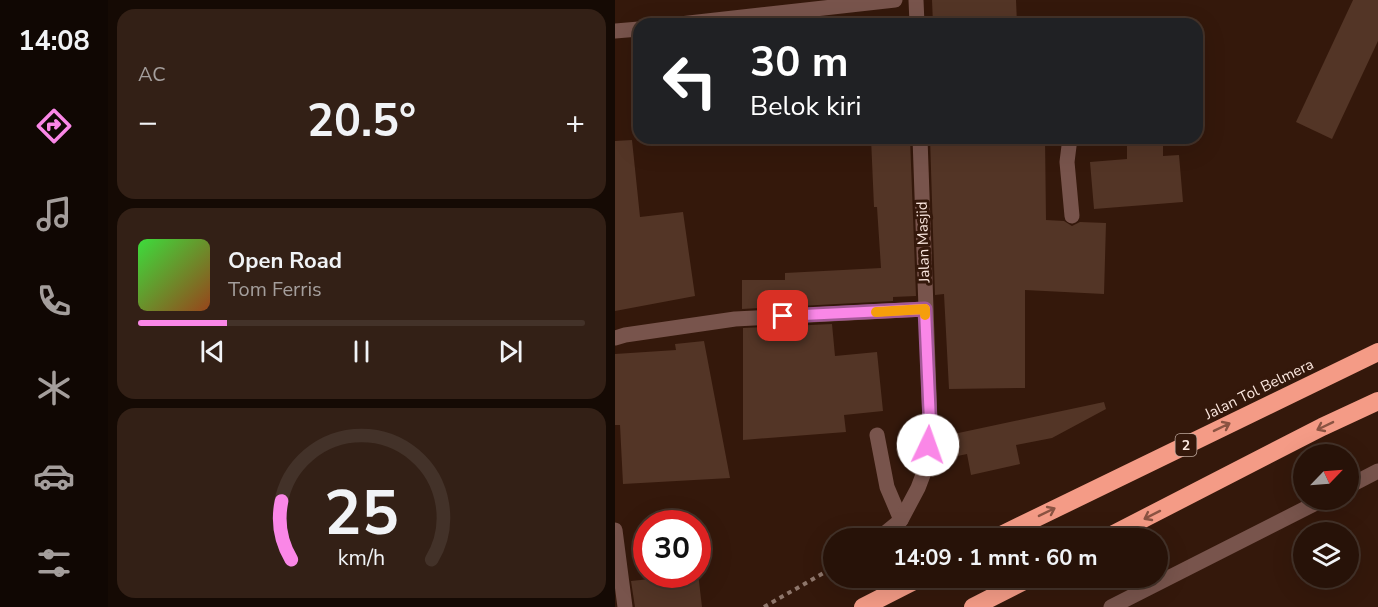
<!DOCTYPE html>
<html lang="id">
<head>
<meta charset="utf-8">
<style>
	:root { --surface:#271208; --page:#332016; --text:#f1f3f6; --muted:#a49e9c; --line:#433229; --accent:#fa87e7 }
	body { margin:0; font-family:"Nunito Sans",sans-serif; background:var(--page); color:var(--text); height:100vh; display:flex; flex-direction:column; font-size:22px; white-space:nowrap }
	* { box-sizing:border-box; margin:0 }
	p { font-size:20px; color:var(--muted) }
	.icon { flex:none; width:33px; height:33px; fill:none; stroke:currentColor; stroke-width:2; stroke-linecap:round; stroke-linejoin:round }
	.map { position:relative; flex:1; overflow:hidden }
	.side { display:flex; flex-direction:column; gap:9px; padding:9px; background:#150a04; width:507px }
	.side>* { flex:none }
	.hud { position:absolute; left:18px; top:18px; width:570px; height:126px; border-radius:18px; box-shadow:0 6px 24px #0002,0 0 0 2px var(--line); background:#202124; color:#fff; overflow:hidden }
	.needle { width:39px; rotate:65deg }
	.tools { position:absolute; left:678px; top:444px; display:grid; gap:12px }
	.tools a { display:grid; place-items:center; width:66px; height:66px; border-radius:50%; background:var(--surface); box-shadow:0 6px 24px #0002,0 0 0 2px var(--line); font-size:30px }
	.speed { position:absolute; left:18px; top:510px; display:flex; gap:12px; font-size:30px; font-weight:700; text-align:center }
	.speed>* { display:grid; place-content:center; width:78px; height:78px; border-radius:50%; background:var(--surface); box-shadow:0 6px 24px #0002,0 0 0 2px var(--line); line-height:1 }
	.speed .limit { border:9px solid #d22; background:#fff; color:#111 }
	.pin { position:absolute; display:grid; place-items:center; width:51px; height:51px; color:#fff; margin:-26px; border-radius:12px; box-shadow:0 3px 9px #0006 }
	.me { position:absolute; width:66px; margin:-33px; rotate:3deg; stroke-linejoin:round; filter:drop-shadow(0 0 4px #0008) }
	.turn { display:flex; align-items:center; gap:21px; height:126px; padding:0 18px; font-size:27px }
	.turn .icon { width:78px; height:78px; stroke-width:2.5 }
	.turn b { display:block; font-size:42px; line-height:51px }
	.big { font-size:45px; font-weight:700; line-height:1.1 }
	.side .card { flex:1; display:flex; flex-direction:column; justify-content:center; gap:9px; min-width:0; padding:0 21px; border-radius:18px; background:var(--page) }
	.side .dial { align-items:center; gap:0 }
	.dial svg { height:156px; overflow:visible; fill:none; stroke:var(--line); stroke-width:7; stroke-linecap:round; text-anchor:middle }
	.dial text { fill:var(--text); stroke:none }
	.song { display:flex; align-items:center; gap:18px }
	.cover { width:72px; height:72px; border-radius:9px; background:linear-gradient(135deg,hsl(120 70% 55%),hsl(20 70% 35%)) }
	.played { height:6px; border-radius:3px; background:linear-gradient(90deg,var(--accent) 20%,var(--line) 20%) }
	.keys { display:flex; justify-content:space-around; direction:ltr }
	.heat { display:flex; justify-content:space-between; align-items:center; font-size:33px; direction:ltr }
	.trip { position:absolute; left:208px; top:528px; width:345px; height:60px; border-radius:30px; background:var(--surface); box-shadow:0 6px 24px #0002,0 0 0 2px var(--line); font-weight:700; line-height:60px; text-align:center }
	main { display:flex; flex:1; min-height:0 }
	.tabs { display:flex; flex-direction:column; width:108px; justify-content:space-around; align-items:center; background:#100703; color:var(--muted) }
	.tabs .icon { width:42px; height:42px }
	.tabs .on { color:var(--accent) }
	.tabs b { font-size:27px; color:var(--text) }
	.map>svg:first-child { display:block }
	.building { fill:#533526 }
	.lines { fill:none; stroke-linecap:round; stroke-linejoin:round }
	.path { stroke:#8e766b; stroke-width:4; stroke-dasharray:4.5 4.5; stroke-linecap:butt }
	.street { stroke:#78544c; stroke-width:15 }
	.highway { stroke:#f49b86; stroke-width:18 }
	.oneway { stroke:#8a5342 }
	.route-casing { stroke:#a25896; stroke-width:15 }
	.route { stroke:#fa87e7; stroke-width:10 }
	.slow { stroke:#f59e0b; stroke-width:10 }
	.labels { text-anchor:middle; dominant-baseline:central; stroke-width:6; stroke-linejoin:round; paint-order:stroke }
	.shield { fill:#34180b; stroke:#bfa99f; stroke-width:1.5 }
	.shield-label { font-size:14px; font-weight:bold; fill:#fbe7df }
	.street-label { font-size:15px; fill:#fbe7df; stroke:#34180b }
</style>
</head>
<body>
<main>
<nav class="tabs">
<b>14:08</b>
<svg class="icon on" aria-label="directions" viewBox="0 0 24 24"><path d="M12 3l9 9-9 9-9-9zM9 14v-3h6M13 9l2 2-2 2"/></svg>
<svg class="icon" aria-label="music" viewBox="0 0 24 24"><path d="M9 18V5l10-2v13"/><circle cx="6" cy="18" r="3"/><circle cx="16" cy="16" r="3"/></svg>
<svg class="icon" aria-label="phone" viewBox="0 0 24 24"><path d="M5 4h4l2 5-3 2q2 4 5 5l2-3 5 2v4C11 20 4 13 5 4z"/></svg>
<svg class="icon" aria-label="climate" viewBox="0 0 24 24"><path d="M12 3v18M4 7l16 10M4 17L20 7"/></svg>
<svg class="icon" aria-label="car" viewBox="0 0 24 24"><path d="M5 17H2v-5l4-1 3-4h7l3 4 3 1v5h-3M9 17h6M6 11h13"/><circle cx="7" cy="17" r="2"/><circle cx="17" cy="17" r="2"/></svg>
<svg class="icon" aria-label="filters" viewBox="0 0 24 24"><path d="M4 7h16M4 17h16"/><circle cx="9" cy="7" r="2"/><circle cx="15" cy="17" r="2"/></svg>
</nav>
<section class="side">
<div class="card"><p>AC</p>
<div class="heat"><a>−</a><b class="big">20.5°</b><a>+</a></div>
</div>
<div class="card">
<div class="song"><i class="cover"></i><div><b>Open Road</b><p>Tom Ferris</p></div></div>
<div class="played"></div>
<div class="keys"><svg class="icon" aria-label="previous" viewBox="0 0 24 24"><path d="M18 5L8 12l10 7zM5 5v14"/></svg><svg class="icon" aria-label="pause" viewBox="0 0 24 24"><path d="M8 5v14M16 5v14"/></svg><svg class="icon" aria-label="next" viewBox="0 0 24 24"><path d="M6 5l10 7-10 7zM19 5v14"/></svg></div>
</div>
<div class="card dial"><svg viewBox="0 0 100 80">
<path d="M14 69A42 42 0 1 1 86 69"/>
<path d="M14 69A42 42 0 0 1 9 39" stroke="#fa87e7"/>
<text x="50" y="56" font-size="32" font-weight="700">25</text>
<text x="50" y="72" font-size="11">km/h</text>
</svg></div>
</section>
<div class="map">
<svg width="763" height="607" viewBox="0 0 763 607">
	<rect width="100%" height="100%" fill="#34180b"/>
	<g class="building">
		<path d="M 317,0 L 401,0 L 402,24 L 318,24 Z"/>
		<path d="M 738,0 L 763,0 L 763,41 L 717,139 L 681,122 Z"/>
		<path d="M 256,138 L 295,138 L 301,296 L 278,297 L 278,301 L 127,309 L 127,280 L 170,280 L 170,273 L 266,268 L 262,207 L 259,207 Z"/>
		<path d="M 315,138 L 430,138 L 431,220 L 449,221 L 457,226 L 465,222 L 491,223 L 489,294 L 410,290 L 410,388 L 334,389 L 329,294 L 320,295 Z"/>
		<path d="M 512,138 L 548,138 L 548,156 L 564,155 L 568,202 L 479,209 L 475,162 L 512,159 Z"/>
		<path d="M 17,140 L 25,217 L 68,212 L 80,296 L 0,311 L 0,141 Z"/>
		<path d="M 217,324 L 220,356 L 262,352 L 268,411 L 229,415 L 231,432 L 128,440 L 128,328 Z"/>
		<path d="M 89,341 L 115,478 L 8,484 L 5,425 L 0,425 L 0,354 L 61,350 L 60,344 Z"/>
		<path d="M 489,402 L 491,409 L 437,438 L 401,445 L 405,464 L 356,475 L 352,454 L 338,457 L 334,435 Z"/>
		<path d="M 83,573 L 87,607 L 20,607 L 16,581 L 82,574 Z"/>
	</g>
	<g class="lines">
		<path class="path" d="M 149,607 L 219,567"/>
		<g class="street">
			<path d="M 301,0 L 302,24"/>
			<path d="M 65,24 L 280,0"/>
			<path d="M 0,31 L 24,29"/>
			<path d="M 455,138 L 452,162 L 457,216"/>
			<path d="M 0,338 L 10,335 L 120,319 L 310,309"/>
			<path d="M 262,435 L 272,487 L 286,520"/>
			<path d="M 734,486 L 763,471"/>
			<path d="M 0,530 L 10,607"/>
			<path d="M 264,538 L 286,520 L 303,488 L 311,467 L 315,422 L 305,138"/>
			<path d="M 496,607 L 707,500"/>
		</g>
		<g class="highway">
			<path d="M 380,538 L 763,352"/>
			<path d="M 491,538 L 707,427 L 763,401"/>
			<path d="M 248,607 L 305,578"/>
			<path d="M 358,607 L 415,578"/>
		</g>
	</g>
	<defs><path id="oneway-shaft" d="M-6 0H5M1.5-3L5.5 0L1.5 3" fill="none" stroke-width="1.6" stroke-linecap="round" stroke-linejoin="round" transform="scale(1.5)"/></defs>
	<g class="oneway">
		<use href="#oneway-shaft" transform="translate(710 426) rotate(154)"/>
		<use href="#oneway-shaft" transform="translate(607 427) rotate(-26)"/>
		<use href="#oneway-shaft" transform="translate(432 512) rotate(-26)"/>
		<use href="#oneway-shaft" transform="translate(537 515) rotate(153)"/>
	</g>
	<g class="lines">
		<defs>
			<path id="route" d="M 168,316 L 310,309 L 315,422 L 313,445"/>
		</defs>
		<use href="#route" class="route-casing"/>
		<use href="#route" class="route"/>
		<path class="slow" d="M 261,312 L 310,309 L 310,315"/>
	</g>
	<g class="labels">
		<rect class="shield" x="560.5" y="434" width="21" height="22" rx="4.5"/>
		<g class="shield-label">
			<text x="571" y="445">2</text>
		</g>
		<g class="street-label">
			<text transform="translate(308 242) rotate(-92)">Jalan Masjid</text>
			<text transform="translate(644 389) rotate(-26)">Jalan Tol Belmera</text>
		</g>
	</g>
</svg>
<div class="tools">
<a><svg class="needle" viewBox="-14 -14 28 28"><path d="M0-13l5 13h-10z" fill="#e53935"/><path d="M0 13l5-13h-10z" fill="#a49e9c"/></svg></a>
<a><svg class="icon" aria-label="layers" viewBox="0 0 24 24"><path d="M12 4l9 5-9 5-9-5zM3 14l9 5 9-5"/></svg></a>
</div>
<div class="speed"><div class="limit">30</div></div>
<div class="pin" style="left:168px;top:316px;background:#d93025"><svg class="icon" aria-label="arrive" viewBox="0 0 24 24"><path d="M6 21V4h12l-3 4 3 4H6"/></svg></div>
<svg class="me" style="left:313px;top:445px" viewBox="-20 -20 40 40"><circle r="19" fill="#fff"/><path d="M0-13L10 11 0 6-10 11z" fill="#fa87e7"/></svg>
<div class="trip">14:09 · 1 mnt · 60 m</div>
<div class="hud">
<div class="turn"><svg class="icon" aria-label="left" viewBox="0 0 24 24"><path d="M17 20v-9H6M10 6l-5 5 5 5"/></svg><div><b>30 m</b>Belok kiri</div></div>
</div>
</div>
</main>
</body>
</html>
